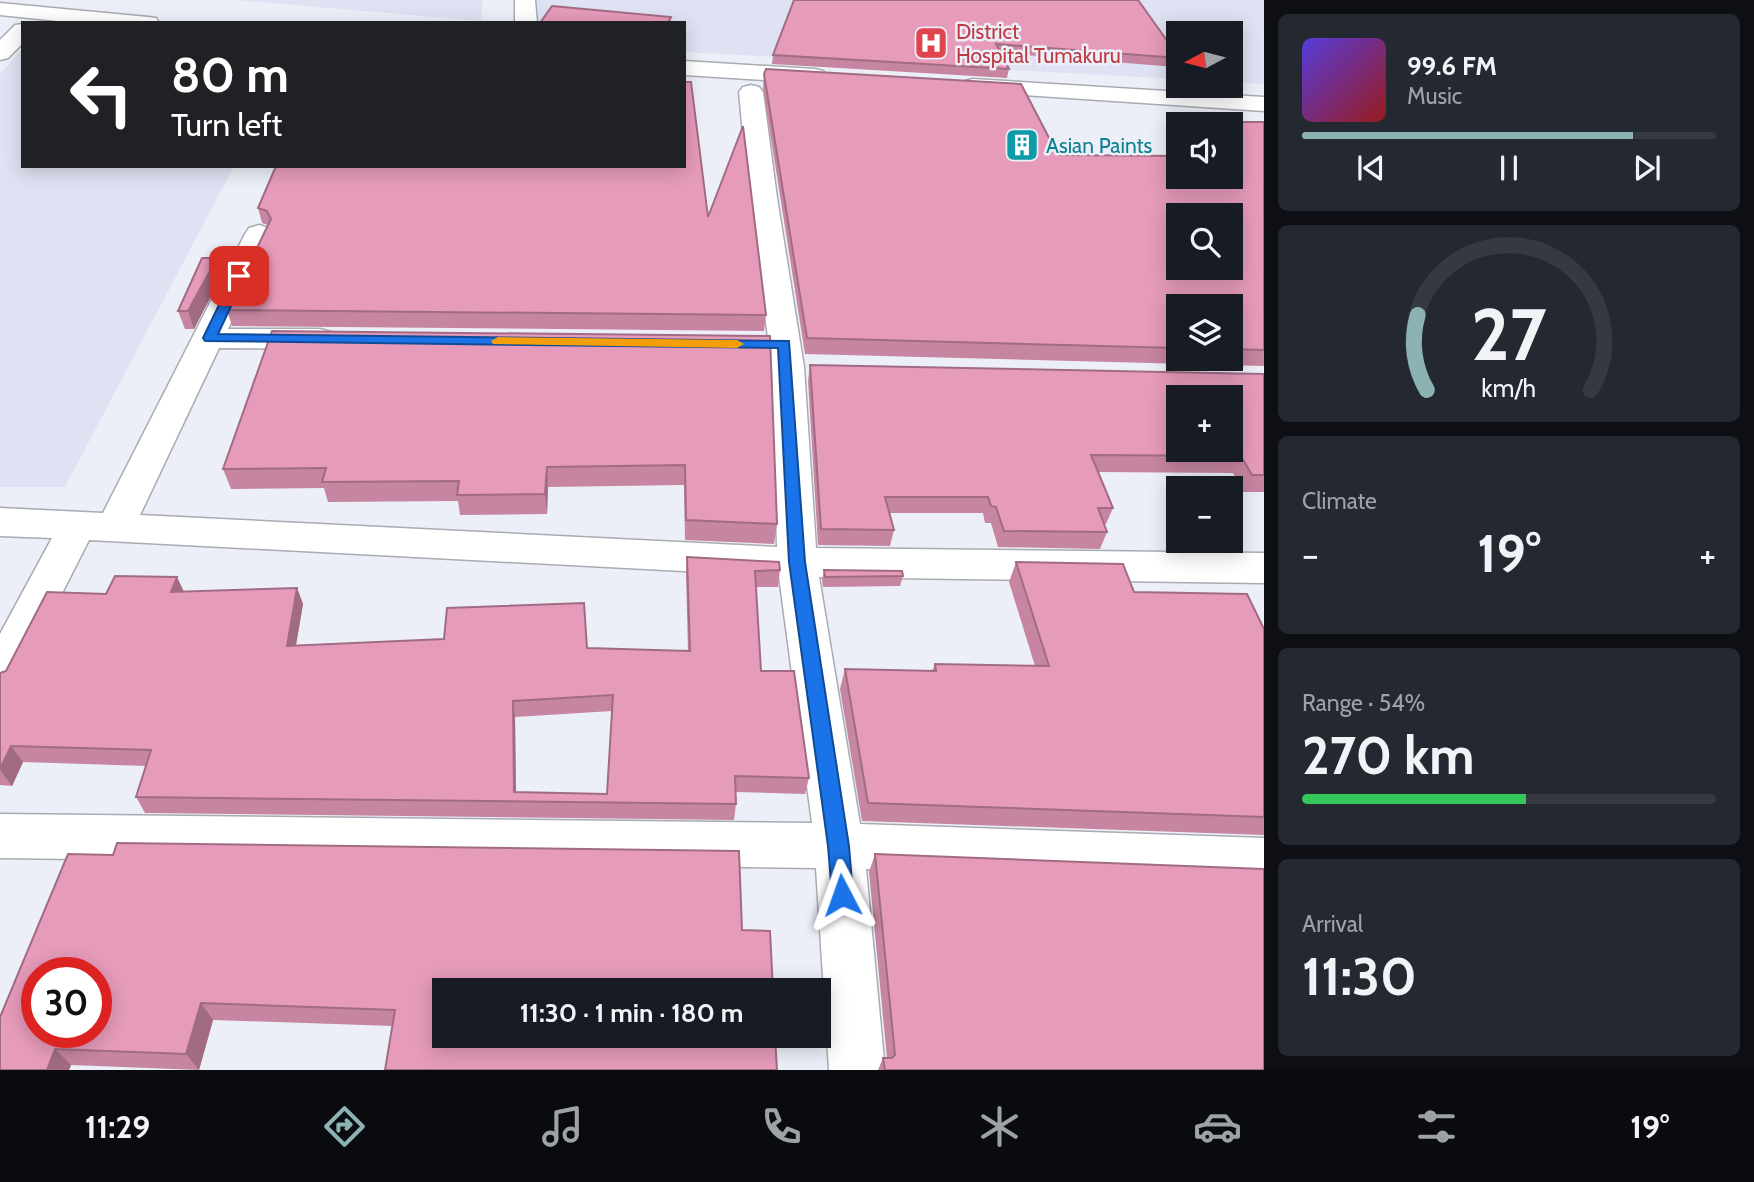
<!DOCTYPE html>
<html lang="en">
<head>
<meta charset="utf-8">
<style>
	:root { --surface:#171b24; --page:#242831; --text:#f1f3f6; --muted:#9ea1a6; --line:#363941; --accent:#8cb2b3 }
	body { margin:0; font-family:Cabin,sans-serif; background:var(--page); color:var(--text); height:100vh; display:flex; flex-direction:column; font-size:26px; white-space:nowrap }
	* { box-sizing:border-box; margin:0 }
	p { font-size:23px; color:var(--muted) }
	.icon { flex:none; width:38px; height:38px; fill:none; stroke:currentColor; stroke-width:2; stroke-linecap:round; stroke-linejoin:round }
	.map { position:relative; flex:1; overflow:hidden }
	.side { display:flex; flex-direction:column; gap:14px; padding:14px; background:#0d0f14; width:490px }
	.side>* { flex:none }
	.banner { position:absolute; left:21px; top:21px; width:665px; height:147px; border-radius:0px; box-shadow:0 4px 18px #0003; background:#202124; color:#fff; overflow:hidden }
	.needle { width:46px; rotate:263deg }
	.buttons { position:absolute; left:1166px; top:21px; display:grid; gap:14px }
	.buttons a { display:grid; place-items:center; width:77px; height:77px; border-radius:0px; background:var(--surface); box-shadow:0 4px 18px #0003; font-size:35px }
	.speed { position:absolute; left:21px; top:957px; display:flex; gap:14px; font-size:35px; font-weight:700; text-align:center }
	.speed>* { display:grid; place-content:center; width:91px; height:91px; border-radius:50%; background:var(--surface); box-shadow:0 4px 18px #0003; line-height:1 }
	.speed .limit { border:10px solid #d22; background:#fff; color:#111 }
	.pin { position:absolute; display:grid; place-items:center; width:60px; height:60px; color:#fff; margin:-30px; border-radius:14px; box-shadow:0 4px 10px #0006 }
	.me { position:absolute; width:77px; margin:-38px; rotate:356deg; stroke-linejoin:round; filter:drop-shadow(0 0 5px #0008) }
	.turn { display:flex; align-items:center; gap:24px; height:147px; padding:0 35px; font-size:32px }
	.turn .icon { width:91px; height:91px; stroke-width:2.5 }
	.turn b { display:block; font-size:49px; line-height:60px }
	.big { font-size:52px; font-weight:700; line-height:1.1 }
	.side .card { flex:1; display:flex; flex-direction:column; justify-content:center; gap:10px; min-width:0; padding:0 24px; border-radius:10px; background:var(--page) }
	.side .dial { align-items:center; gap:0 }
	.dial svg { height:182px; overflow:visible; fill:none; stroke:var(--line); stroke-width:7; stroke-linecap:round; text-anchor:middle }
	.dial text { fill:var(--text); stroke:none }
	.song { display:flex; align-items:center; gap:21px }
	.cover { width:84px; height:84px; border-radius:10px; background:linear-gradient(135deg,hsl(250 70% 55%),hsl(0 70% 35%)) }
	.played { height:7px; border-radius:4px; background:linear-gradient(90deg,var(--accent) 80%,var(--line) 80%) }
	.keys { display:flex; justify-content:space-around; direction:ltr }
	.heat { display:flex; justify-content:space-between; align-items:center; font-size:38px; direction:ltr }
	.charge { height:10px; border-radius:5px; background:linear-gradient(90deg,#34c759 54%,var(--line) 0) }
	.trip { position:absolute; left:432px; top:978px; width:399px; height:70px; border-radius:0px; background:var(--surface); box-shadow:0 4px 18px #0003; font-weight:700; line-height:70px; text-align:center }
	.menu { display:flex; height:112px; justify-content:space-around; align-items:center; background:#090b0e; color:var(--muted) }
	.menu .icon { width:49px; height:49px }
	.menu .on { color:var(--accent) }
	.menu b { font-size:32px; color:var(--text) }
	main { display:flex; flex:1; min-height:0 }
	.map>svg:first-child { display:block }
	.built { fill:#dee2f2 }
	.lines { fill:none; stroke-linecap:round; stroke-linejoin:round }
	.street-casing { stroke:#a9abb3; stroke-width:3 }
	.secondary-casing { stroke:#a9abb3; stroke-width:3 }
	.street { fill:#fff; fill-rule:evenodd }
	.secondary { fill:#fff; fill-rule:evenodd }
	.wall { fill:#c685a0; fill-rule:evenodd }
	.shaded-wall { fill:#a16c82 }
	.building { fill:#e69bba; stroke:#a16c82; stroke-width:2; fill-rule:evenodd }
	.route { fill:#1a73e8; stroke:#114b97; stroke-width:2 }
	.slow { fill:#f59e0b }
	.labels { text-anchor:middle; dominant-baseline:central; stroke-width:5; stroke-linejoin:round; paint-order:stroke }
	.far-health-label { font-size:21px; fill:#be3a42; stroke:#edeff8; text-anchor:start }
	.far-culture-label { font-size:21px; fill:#0d838f; stroke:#edeff8; text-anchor:start }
</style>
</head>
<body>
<main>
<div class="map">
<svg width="1264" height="1070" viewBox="0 0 1264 1070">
	<rect width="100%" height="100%" fill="#edeff8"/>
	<g class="built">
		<path d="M 235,0 L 483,0 L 481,21 Z"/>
		<path d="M 537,0 L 1264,0 L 1264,84 L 1230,82 L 1230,33 L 1178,33 L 1178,79 L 684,52 L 684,23 L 537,23 Z"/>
		<path d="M 23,49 L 23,166 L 234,166 L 65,487 L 0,487 L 0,74 Z"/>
	</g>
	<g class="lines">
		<defs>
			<g id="street">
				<path d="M 23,24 L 23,43 L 8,58 L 0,60 L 0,40 L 15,25 Z"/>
				<path d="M 751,85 L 759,87 L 763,92 L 777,198 L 804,367 L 816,548 L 1264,553 L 1264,583 L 819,577 L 860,824 L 1264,838 L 1264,884 L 866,869 L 885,1070 L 829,1070 L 816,868 L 0,858 L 0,814 L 812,823 L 779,576 L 89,540 L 15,686 L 0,691 L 0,634 L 52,538 L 0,536 L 0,508 L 103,513 L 245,234 L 249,228 L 259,225 L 269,228 L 273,234 L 228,329 L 320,329 L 331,332 L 336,339 L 331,346 L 320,349 L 219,348 L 140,515 L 777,547 L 772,367 L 749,198 L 739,92 L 743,87 Z"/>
			</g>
			<g id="secondary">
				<path d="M 515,0 L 535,0 L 537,23 L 515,23 Z"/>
				<path d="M 0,3 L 148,17 L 156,18 L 159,23 L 78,23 L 0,15 Z"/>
				<path d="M 684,61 L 815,69 L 823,71 L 827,76 L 823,81 L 815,83 L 684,75 Z"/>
				<path d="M 973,79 L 1264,97 L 1264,111 L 965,91 L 961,86 L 965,81 Z"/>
			</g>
		</defs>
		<use href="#street" class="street-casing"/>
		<use href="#secondary" class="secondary-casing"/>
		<use href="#street" class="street"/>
		<use href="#secondary" class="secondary"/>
	</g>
	<g class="wall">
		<path d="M 794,0 L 1178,58 L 1178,63 L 1176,67 L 1001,53 L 1009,69 L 1007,78 L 772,64 L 773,55 Z"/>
		<path d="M 764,74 L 1058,155 L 1230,177 L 1230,124 L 1178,124 L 1178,139 L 1172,130 L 1177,116 L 1241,122 L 1264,122 L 1264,366 L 805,354 L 763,88 ZM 1178,306 L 1230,306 L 1230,359 L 1178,359 Z"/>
		<path d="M 258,208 L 708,217 L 766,315 L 764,331 L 232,326 L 227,310 L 268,225 L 262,223 Z"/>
		<path d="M 217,258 L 222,275 L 194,329 L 185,329 L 178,311 Z"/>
		<path d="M 770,336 L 777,524 L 774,544 L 685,540 L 684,485 L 548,487 L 547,514 L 460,515 L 458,501 L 328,502 L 324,488 L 231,489 L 223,469 Z"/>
		<path d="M 810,365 L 1264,374 L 1264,492 L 1243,492 L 1233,473 L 1098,472 L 1113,508 L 1106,524 L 1104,524 L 1107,532 L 1100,549 L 998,547 L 991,523 L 985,523 L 983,513 L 889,513 L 894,530 L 890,546 L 818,545 L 808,381 Z"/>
		<path d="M 687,557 L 780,570 L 778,587 L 756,587 L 761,671 L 809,778 L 805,794 L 736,792 L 736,804 L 734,820 L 145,813 L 136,797 L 146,766 L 23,762 L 12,786 L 0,785 L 0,673 L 6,671 L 106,594 L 297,588 L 303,604 L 296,645 L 587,648 L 688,651 L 686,574 ZM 612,711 L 607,794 L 516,792 L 515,717 Z"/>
		<path d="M 1016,562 L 1134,592 L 1264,629 L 1264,835 L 862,821 L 840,689 L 845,669 L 932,671 L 935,664 L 1035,666 L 1009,582 Z"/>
		<path d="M 824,570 L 903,576 L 900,586 L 823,587 L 822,580 Z"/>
		<path d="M 739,851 L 393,1026 L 213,1020 L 199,1070 L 71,1065 L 69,1070 L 0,1070 L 113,855 Z"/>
		<path d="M 875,854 L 1264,1070 L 878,1070 L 883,1058 L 887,1058 L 869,872 Z"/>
	</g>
	<g class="shaded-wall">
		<path d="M 217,258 L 222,275 L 194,329 L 188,311 Z"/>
		<path d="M 547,467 L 548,487 L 547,514 L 545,494 Z"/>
		<path d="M 177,577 L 185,594 L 171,592 Z"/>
		<path d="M 297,588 L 303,604 L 293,662 L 287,646 Z"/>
		<path d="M 513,701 L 515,717 L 516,802 L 514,792 Z"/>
		<path d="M 11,746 L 23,762 L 12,786 L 0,770 Z"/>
		<path d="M 201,1003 L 213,1020 L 199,1070 L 186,1054 Z"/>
		<path d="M 55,1049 L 71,1065 L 69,1070 L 47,1070 Z"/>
	</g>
	<g class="building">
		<path d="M 794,0 L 1138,0 L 1178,56 L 1178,58 L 996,44 L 1009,69 L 773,55 Z"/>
		<path d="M 552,6 L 671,17 L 668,23 L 540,23 Z"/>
		<path d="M 766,69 L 1021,84 L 1058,155 L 1178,156 L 1178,177 L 1230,177 L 1230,124 L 1183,124 L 1177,116 L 1236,116 L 1241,122 L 1264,122 L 1264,350 L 1230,349 L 1230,306 L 1178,306 L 1178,348 L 807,338 L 764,74 ZM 1178,215 L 1230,215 L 1230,268 L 1178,268 Z"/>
		<path d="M 684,82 L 691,82 L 708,217 L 743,126 L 766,315 L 227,310 L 271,219 L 267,211 L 258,208 L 276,166 L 684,166 Z"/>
		<path d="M 202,258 L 217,258 L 188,311 L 178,311 Z"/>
		<path d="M 272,331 L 770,336 L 777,524 L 686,520 L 685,465 L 547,467 L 545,494 L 457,495 L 459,481 L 322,482 L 326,468 L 223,469 Z"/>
		<path d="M 810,365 L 1264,374 L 1264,475 L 1252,475 L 1241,456 L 1091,455 L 1113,508 L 1098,508 L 1107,532 L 1004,531 L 996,507 L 991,506 L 988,497 L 885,497 L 894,530 L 821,529 ZM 1178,397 L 1230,397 L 1230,450 L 1178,450 Z"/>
		<path d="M 687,557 L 779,562 L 780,570 L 755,571 L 761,671 L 794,671 L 809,778 L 735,776 L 736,804 L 136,797 L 151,750 L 11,746 L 0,769 L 0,673 L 6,671 L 47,592 L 106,594 L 115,576 L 177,577 L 171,592 L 297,588 L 287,646 L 444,639 L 447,608 L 584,603 L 587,648 L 690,651 ZM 613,695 L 607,794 L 514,792 L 513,701 Z"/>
		<path d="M 1016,562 L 1123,564 L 1134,592 L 1247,594 L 1264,629 L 1264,817 L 868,803 L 845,669 L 936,671 L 935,664 L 1049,666 Z"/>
		<path d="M 824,570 L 902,571 L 903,576 L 825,577 Z"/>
		<path d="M 117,843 L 739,851 L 742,930 L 770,931 L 773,990 L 444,990 L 444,1036 L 775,1036 L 777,1070 L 385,1070 L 395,1010 L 201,1003 L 186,1054 L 55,1049 L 47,1070 L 0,1070 L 0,1017 L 68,854 L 113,855 ZM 37,973 L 96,973 L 96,1032 L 37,1032 Z"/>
		<path d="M 875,854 L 1264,869 L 1264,1070 L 885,1070 L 883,1058 L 892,1058 L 895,1055 Z"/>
	</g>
	<path class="route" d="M 239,272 L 245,276 L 218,334 L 789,341 L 805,562 L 849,846 L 853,895 L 850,902 L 842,905 L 835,902 L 832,895 L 828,846 L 789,562 L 778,348 L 205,341 L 203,338 L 233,276 Z"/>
	<path class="slow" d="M 498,337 L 737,340 L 744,344 L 737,348 L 493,344 L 491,341 Z"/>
	<defs>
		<symbol id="hospital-square" viewBox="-11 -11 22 22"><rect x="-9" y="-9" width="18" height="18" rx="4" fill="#e0444e" stroke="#edeff8"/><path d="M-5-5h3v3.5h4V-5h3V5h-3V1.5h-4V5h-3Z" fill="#fff"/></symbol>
		<symbol id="building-square" viewBox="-11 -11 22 22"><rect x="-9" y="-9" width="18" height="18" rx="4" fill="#0f9aa8" stroke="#edeff8"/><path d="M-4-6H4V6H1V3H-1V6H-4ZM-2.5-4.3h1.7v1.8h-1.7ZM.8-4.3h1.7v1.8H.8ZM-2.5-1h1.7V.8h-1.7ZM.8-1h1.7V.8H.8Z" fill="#fff"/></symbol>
	</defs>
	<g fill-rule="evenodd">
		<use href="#hospital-square" x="912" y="24" width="38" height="38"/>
		<use href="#building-square" x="1003" y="126" width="38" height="38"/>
	</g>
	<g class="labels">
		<g class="far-health-label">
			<text x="956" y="31">District<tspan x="956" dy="24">Hospital Tumakuru</tspan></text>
		</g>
		<g class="far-culture-label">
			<text x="1046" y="145">Asian Paints</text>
		</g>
	</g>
</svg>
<div class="buttons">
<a><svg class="needle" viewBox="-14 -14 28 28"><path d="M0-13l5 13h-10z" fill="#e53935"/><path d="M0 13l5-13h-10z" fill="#9ea1a6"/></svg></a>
<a><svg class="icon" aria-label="sound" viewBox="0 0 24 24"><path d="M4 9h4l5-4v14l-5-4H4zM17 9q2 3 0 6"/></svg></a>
<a><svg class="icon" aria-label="search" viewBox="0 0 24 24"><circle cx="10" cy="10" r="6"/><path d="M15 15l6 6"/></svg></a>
<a><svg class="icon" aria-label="layers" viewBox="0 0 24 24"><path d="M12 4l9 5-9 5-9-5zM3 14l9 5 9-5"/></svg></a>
<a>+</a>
<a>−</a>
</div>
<div class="speed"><div class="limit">30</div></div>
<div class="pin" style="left:239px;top:276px;background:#d93025"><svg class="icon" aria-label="arrive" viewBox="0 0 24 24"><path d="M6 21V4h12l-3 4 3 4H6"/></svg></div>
<svg class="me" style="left:842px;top:895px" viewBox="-20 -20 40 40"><path d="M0-17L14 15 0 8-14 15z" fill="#1a73e8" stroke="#fff" stroke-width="4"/></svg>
<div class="trip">11:30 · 1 min · 180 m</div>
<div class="banner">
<div class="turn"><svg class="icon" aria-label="left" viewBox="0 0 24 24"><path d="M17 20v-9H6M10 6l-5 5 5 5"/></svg><div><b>80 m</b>Turn left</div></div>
</div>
</div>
<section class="side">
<div class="card">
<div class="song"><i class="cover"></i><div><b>99.6 FM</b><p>Music</p></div></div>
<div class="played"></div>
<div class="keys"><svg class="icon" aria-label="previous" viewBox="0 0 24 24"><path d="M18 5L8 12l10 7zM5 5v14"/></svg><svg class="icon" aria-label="pause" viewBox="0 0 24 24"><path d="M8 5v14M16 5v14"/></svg><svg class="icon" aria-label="next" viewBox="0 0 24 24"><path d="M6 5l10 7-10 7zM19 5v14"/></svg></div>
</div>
<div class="card dial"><svg viewBox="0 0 100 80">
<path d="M14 69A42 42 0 1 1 86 69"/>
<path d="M14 69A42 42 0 0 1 10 36" stroke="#8cb2b3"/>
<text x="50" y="56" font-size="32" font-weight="700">27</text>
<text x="50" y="72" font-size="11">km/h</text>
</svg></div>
<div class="card"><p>Climate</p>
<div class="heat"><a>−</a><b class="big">19°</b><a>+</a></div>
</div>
<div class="card"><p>Range · 54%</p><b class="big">270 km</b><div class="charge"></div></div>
<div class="card"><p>Arrival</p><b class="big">11:30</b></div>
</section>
</main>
<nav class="menu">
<b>11:29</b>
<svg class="icon on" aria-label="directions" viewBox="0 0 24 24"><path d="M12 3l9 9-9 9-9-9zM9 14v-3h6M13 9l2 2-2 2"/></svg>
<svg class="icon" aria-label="music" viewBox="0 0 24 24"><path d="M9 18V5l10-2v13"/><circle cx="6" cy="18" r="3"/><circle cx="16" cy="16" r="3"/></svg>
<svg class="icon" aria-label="phone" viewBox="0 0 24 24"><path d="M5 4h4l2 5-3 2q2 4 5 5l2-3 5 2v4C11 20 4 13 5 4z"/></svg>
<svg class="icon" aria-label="climate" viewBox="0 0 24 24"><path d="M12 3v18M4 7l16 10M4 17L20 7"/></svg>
<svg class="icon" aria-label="car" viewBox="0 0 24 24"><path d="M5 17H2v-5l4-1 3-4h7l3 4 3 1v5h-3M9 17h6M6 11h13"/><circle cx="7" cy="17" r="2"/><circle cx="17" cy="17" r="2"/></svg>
<svg class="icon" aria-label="filters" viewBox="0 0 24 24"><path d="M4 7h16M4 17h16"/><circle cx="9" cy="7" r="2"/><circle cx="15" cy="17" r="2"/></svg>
<b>19°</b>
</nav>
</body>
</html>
